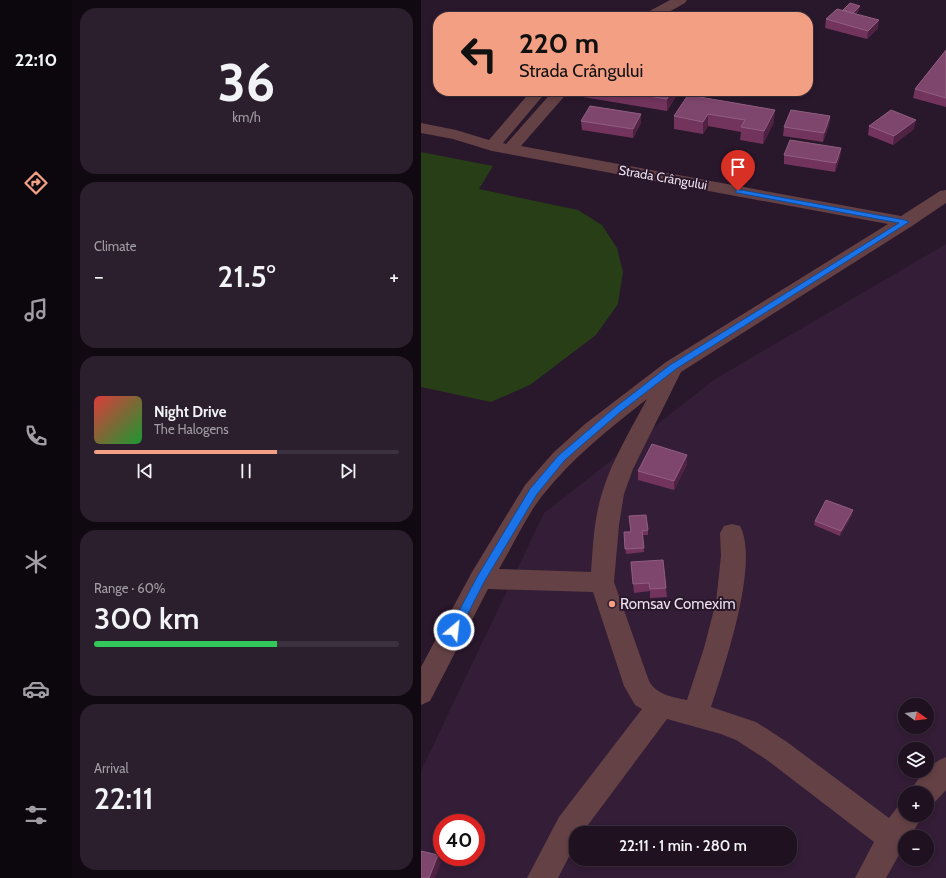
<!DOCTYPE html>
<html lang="en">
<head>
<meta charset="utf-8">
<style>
	:root { --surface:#1f1120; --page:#2c1f2d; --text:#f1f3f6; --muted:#a19da5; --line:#3c313e; --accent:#f39f83 }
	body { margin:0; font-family:Cabin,sans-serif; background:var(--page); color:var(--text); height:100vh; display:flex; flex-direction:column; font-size:15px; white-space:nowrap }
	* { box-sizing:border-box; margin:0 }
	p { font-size:13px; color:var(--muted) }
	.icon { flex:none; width:22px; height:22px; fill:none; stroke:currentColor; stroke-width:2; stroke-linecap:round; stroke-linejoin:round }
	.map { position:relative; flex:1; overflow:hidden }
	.details { display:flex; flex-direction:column; gap:8px; padding:8px; background:#110912; width:349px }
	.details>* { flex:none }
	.hud { position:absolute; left:12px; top:12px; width:380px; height:84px; border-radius:16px; box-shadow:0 2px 6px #0003,0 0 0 1px var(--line); background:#f39f83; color:#111; overflow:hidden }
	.needle { width:26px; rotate:105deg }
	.controls { position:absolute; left:477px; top:698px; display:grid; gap:8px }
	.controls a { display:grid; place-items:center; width:36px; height:36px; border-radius:50%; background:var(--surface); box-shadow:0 2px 6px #0003,0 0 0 1px var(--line); font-size:20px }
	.speed { position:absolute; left:12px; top:814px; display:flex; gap:8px; font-size:20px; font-weight:700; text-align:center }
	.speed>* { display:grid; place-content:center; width:52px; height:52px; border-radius:50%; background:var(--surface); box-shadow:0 2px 6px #0003,0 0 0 1px var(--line); line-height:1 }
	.speed .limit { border:6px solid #d22; background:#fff; color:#111 }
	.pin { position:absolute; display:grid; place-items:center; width:34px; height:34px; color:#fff; margin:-41px -17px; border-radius:50% 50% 50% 0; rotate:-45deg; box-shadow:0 0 4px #0007 }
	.pin .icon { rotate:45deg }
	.me { position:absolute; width:44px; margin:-22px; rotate:28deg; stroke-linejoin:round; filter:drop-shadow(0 0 3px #0008) }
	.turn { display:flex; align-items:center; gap:14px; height:84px; padding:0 20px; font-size:18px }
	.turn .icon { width:52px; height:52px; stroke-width:2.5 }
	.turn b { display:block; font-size:28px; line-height:34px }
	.big { font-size:30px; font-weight:600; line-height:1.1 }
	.details .tile { flex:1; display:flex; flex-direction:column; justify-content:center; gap:6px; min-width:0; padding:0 14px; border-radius:16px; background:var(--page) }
	.details .dial { align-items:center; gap:0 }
	.dial b { font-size:52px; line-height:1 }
	.song { display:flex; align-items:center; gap:12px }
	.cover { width:48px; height:48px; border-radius:6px; background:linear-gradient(135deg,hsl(0 70% 55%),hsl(130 70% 35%)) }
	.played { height:4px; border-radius:2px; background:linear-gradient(90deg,var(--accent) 60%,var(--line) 60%) }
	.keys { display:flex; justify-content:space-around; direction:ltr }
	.heat { display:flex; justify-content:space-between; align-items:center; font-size:22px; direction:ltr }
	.charge { height:6px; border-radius:3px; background:linear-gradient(90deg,#34c759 60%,var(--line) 0) }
	.trip { position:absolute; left:148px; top:826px; width:228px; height:40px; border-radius:16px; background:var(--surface); box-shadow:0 2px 6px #0003,0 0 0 1px var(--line); font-weight:600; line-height:40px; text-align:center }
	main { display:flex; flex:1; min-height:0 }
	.tab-bar { display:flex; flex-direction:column; width:72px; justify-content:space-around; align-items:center; background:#0c070d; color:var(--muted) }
	.tab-bar .icon { width:28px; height:28px }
	.tab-bar .selected { color:var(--accent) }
	.tab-bar b { font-size:18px; color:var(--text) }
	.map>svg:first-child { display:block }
	.built { fill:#341d37; fill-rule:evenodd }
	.green { fill:#273e17 }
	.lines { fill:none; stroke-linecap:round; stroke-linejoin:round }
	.minor { fill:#644144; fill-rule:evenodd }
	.wall { fill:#72345d }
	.shaded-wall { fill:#4f2142 }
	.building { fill:#7f466d; stroke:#915e81 }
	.route { fill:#1a73e8; stroke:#114b97 }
	.poi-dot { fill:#f39f83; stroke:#29172b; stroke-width:1.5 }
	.labels { text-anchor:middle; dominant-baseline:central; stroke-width:4; stroke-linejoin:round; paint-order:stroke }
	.far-street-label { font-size:13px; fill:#ede0ee; stroke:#29172b }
	.poi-label { font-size:15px; fill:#ede0ee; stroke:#29172b; text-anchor:start }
</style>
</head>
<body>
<main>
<nav class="tab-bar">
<b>22:10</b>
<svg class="icon selected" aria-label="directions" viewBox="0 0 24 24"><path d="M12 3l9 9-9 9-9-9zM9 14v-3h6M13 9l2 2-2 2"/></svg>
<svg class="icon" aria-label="music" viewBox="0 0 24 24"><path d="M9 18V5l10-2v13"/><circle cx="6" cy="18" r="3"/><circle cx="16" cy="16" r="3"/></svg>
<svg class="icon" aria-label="phone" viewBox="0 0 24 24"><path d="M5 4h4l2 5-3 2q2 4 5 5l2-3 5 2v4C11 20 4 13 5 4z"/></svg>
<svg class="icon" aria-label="climate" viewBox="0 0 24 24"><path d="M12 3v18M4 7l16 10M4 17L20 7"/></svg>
<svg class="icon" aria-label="car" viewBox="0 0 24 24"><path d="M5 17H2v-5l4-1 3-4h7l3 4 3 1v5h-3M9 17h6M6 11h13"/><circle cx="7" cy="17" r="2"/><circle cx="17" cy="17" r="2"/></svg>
<svg class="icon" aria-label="filters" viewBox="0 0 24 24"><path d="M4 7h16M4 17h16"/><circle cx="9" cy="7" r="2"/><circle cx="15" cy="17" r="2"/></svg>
</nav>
<section class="details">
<div class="tile dial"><b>36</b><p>km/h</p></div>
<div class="tile"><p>Climate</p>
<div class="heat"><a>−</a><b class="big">21.5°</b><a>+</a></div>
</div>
<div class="tile">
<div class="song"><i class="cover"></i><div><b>Night Drive</b><p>The Halogens</p></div></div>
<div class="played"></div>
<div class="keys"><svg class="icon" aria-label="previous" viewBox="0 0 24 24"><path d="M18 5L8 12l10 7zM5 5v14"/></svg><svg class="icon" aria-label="pause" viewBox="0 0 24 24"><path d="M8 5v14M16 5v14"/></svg><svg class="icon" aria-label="next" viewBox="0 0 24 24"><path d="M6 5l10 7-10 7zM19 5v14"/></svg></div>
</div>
<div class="tile"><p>Range · 60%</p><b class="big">300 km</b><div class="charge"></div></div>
<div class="tile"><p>Arrival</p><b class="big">22:11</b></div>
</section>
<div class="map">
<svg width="525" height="878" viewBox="0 0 525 878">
	<rect width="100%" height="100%" fill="#29172b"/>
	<path class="built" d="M 525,244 L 525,878 L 0,878 L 0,771 L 123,513 L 294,379 ZM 484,705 L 506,705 L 506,727 L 484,727 ZM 484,749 L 506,749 L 506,771 L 484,771 ZM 484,793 L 506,793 L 506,815 L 484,815 ZM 21,823 L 55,823 L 55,857 L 21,857 ZM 155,833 L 369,833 L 369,859 L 155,859 ZM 484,837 L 506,837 L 506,859 L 484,859 Z"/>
	<path class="green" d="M 0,152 L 72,166 L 58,189 L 157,210 L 181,225 L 196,248 L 202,272 L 197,304 L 175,335 L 109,385 L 70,402 L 0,387 Z"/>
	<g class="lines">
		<g class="minor">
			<path d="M 249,0 L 266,0 L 264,3 L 239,17 L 221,17 L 223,14 Z"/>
			<path d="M 110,91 L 126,91 L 82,143 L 85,144 L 132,91 L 148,91 L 100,146 L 480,216 L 519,191 L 525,190 L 525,203 L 491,226 L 260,372 L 212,469 L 203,494 L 198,525 L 193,582 L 228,681 C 236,695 251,697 266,700 L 283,648 L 295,602 L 300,556 L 299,533 L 303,526 L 311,524 L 319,526 C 339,563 303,667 290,707 L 335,722 L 366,742 L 468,818 L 478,805 L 484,803 L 484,815 L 502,815 L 489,837 L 484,837 L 484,844 L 465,878 L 434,878 L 453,842 L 346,760 L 315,740 L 300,734 L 246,719 L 161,833 L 155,833 L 155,843 L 137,878 L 106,878 L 138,817 L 221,709 L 214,705 L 203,686 L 172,592 L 67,589 L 9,701 L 0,705 L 0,667 L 51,572 L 104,485 L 132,453 L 164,424 L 245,362 L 467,224 L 71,151 L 32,139 L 0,133 L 0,123 L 35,130 L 68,140 ZM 226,399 C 210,429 191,460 181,493 C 173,518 172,546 170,572 L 78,569 C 91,547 106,515 121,496 C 151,458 188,429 226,399 Z"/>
			<path d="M 525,757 L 525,790 L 513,803 L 506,805 L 506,793 L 489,793 C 496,778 509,763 525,757 Z"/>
		</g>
	</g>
	<g class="wall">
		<path d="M 422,10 L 438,10 L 435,14 L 457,28 L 446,39 L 404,28 L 405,19 Z"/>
		<path d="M 525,50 L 525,107 L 492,98 L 494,89 Z"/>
		<path d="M 150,91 L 258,91 L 246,111 L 150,95 Z"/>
		<path d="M 267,95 L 353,122 L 342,144 L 319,140 L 320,132 L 287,126 L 282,134 L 253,129 L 253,116 Z"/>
		<path d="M 220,114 L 220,123 L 212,138 L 161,130 L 160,121 Z"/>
		<path d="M 409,116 L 408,125 L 402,142 L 362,136 L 363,127 Z"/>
		<path d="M 448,126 L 493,129 L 472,145 L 447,135 Z"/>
		<path d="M 420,148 L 419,157 L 414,172 L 363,164 L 363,155 Z"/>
		<path d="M 266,455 L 266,464 L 253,490 L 217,480 L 217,471 Z"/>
		<path d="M 431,515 L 419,536 L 393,525 L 394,521 Z"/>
		<path d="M 227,530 L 227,535 L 222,535 L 223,552 L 205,554 L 203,532 Z"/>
		<path d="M 210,562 L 245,588 L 246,597 L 229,598 L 229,591 L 213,593 Z"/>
	</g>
	<g class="shaded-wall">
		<path d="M 439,6 L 438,10 L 429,19 L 430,15 Z"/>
		<path d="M 458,20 L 457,28 L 446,39 L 447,31 Z"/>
		<path d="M 251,91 L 258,91 L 246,111 L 246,99 Z"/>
		<path d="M 354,110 L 353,122 L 342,144 L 343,131 Z"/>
		<path d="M 220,114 L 220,123 L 212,138 L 212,129 Z"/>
		<path d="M 287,114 L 287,126 L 282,134 L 282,122 Z"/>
		<path d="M 409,116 L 408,125 L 402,142 L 403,133 Z"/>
		<path d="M 495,120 L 493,129 L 472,145 L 473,136 Z"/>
		<path d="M 420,148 L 419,157 L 414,172 L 415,163 Z"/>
		<path d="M 266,455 L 266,464 L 253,490 L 253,481 Z"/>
		<path d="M 432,510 L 431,515 L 419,536 L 420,531 Z"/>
		<path d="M 17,855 L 20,863 L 14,878 L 8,878 Z"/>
	</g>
	<g class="building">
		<path d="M 429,3 L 439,6 L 432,13 L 422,10 Z"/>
		<path d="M 416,9 L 458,20 L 447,31 L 405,19 Z"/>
		<path d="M 525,50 L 525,98 L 494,89 Z"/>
		<path d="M 198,91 L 251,91 L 246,99 Z"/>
		<path d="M 267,95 L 354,110 L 343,131 L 320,127 L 324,120 L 287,114 L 282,122 L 253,116 Z"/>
		<path d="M 169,106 L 220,114 L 212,129 L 160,121 Z"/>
		<path d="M 370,110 L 409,116 L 403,133 L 363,127 Z"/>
		<path d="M 470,110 L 495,120 L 473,136 L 448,126 Z"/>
		<path d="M 369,140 L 420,148 L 415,163 L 363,155 Z"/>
		<path d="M 231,444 L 266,455 L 253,481 L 217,471 Z"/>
		<path d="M 405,500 L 432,510 L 420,531 L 394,521 Z"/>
		<path d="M 225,515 L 227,530 L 221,531 L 223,548 L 204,549 L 203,532 L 210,532 L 208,516 Z"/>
		<path d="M 242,560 L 245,588 L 229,589 L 228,583 L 212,584 L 210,562 Z"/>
		<path d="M 0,851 L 17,855 L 8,878 L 0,878 Z"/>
	</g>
	<path class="route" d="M 315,189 L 484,220 L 488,222 L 255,369 L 198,413 L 154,451 L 143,461 L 116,494 L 63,582 L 37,633 L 30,633 L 28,630 L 56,577 L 109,489 L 137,456 L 192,409 L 249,365 L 478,223 L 317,193 L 315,193 Z"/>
	<circle class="poi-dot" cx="191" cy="604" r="4"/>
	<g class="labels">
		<g class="far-street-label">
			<text transform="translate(242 177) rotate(10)">Strada Crângului</text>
		</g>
		<g class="poi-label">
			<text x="199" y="604">Romsav Comexim</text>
		</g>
	</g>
</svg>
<div class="controls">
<a><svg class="needle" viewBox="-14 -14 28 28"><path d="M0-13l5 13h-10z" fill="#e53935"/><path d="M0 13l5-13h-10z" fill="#a19da5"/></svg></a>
<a><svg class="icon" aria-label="layers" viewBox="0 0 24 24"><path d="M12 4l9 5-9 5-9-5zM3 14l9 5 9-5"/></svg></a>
<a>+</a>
<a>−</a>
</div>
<div class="speed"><div class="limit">40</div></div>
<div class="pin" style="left:317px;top:191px;background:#d93025"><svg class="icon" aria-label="arrive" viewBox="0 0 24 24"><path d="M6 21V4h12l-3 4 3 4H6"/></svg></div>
<svg class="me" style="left:33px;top:630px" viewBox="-20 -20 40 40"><circle r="17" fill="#1a73e8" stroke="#fff" stroke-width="3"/><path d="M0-11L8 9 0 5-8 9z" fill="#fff"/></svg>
<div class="trip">22:11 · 1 min · 280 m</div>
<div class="hud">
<div class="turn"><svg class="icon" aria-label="left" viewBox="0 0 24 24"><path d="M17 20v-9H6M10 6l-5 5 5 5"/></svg><div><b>220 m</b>Strada Crângului</div></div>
</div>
</div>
</main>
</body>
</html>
